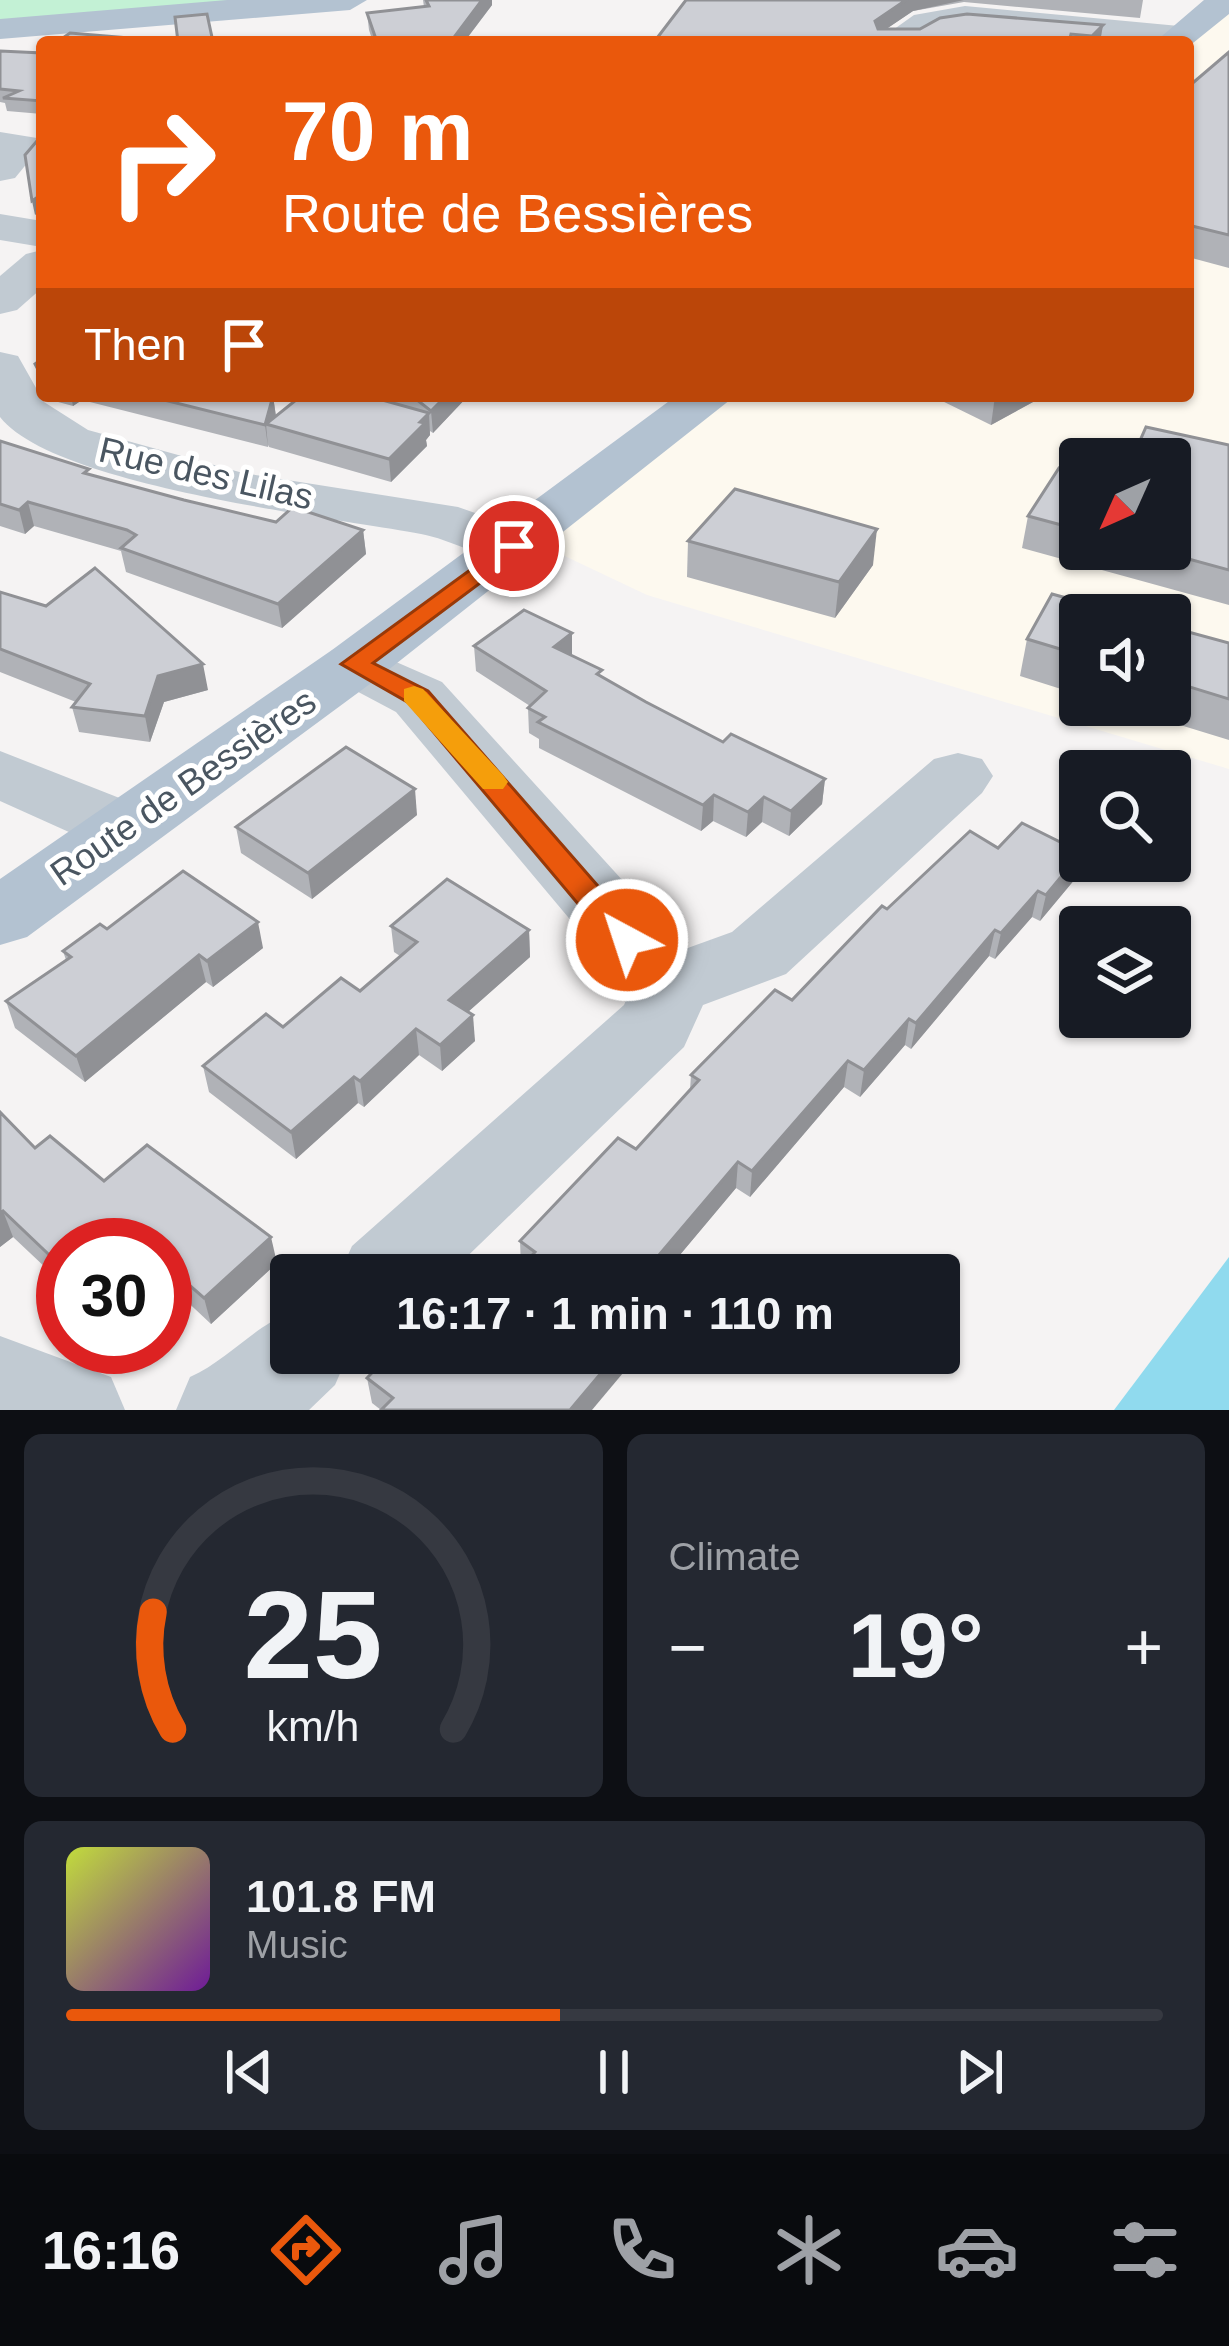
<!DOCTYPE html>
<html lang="en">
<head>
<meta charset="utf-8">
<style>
	:root { --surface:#171b24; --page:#242831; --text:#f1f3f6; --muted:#9ea1a6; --line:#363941; --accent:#ea580c }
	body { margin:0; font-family:Helvetica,sans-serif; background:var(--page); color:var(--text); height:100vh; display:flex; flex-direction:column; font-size:45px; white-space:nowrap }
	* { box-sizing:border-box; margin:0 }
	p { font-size:39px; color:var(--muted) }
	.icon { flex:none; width:66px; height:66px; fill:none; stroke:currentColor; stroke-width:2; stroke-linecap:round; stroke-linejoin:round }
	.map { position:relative; height:1410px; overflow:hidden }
	.side { display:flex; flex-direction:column; gap:24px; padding:24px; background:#0d0f14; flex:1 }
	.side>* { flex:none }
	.hud { position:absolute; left:36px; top:36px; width:1158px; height:366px; border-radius:12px; box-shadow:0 3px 9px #0004; background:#ea580c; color:#fff; overflow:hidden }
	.needle { width:78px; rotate:225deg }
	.tools { position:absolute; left:1059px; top:438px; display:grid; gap:24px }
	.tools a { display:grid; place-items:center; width:132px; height:132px; border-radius:12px; background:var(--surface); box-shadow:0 3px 9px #0004; font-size:60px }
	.speed { position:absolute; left:36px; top:1218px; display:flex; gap:24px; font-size:60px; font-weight:700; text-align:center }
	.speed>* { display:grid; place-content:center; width:156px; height:156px; border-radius:50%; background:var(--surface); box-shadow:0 3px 9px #0004; line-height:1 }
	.speed .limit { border:18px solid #d22; background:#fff; color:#111 }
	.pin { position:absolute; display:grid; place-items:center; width:102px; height:102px; color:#fff; margin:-51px; border:6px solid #fff; border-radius:50%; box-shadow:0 3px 12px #0007 }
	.me { position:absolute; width:132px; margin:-66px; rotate:320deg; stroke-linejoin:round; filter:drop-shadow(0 0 9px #0008) }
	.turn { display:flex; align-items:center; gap:42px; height:252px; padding:0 48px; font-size:54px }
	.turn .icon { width:156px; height:156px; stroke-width:2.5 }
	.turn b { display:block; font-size:84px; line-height:102px }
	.then { display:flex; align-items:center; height:114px; padding:0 48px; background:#0003; gap:24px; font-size:45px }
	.big { font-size:90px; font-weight:600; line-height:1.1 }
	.side .card { flex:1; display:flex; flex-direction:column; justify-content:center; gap:18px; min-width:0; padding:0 42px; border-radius:18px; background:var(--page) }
	.side .dial { align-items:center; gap:0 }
	.dial svg { height:312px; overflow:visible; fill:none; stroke:var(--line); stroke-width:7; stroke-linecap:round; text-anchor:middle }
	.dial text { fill:var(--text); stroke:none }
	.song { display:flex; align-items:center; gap:36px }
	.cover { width:144px; height:144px; border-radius:18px; background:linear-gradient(135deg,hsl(70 70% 55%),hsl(280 70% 35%)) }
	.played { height:12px; border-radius:6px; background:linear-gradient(90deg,var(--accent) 45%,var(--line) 45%) }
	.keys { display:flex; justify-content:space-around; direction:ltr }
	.heat { display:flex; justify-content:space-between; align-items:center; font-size:66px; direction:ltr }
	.side .tiles { flex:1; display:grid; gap:24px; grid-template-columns:1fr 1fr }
	.card:last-child { grid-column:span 2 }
	.trip { position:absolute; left:270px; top:1254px; width:690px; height:120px; border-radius:12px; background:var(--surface); box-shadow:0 3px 9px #0004; font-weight:600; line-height:120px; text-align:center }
	.dock { display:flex; height:192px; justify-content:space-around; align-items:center; background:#090b0e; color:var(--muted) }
	.dock .icon { width:84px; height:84px }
	.dock .current { color:var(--accent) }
	.dock b { font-size:54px; color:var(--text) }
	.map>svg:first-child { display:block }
	.commercial { fill:#fdf9ef; fill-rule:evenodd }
	.green { fill:#c3f1d5 }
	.water { fill:#90daee }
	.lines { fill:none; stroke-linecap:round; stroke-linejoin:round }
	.minor { fill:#c1cad2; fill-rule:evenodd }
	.major { fill:#b3c2d1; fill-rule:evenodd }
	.wall { fill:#b0b2b7 }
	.shaded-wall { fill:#909195 }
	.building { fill:#cdcfd5; stroke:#909195; stroke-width:3 }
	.route { fill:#ea580c; stroke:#983908; stroke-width:3 }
	.slow { fill:#f59e0b }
	.labels { text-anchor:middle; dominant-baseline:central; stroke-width:10; stroke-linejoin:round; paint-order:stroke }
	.street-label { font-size:36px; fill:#4a5661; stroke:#fff }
</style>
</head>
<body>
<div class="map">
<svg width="1229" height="1410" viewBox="0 0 1229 1410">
	<rect width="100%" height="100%" fill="#f5f3f3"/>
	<path class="commercial" d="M 1229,0 L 1229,769 L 647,595 L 512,531 L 699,396 L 1188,396 L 1188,42 ZM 1080,459 L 1170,459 L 1170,549 L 1080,549 ZM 1080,615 L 1170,615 L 1170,705 L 1080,705 Z"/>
	<path class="green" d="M 0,0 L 245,0 L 0,22 Z"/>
	<path class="water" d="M 1229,1257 L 1229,1410 L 1114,1410 Z"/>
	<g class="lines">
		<g class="minor">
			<path d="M 965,6 L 1179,26 L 1197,37 L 1188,45 L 965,26 L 936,31 L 918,42 L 876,42 L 914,15 Z"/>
			<path d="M 0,132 L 37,138 L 42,145 L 15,178 L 0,181 Z"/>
			<path d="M 0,214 L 42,221 L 42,247 L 0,240 Z"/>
			<path d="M 42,250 L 42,288 L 17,310 L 0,314 L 0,276 L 26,254 Z"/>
			<path d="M 0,352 L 18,356 L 44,402 L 88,430 L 243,473 L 458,507 L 535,534 L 543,546 L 535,558 C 493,569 460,541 421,534 C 330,517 54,486 0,417 Z"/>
			<path d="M 355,644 L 442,682 L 685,949 L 732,932 L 934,759 L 958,753 L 982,759 L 993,776 L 982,793 L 786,974 L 703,1005 L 684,1047 L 448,1275 L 339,1275 L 352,1246 L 624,1005 L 630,991 L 396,712 L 332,678 L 323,664 L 332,650 Z"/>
			<path d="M 0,751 L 150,810 L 161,828 L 150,846 L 125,853 L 100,846 L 0,801 Z"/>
			<path d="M 291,1312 L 291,1353 L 349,1353 L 335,1385 L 309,1410 L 176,1410 L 190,1377 C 228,1360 253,1327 291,1312 Z"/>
			<path d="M 0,1336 L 111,1377 L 125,1410 L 0,1410 Z"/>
		</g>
		<g class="major">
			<path d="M 227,0 L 367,0 L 350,10 L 0,39 L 0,19 Z"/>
			<path d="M 1204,0 L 1229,0 L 1229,14 L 1188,47 L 1188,42 L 1155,42 Z"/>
			<path d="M 676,396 L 735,396 L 378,678 L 27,937 L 0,945 L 0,879 L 332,650 Z"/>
		</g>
	</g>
	<g class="wall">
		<path d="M 423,0 L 492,0 L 492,5 L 465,41 L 475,42 L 373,42 L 369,30 L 367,13 L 424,7 Z"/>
		<path d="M 686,0 L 1143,0 L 1140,18 L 964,2 L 913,11 L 886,29 L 1103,25 L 1100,42 L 654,42 Z"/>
		<path d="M 0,51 L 42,53 L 42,114 L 7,111 L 5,103 L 0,102 Z"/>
		<path d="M 1229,52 L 1229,268 L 1188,257 L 1188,87 Z"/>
		<path d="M 42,359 L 42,389 L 35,364 Z"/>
		<path d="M 46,396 L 273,396 L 276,416 L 397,404 L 387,396 L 468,396 L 433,433 L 430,431 L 430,435 L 426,440 L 427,446 L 391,482 L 269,447 L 269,445 L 268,447 L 82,400 L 73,406 L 47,399 Z"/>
		<path d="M 932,396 L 1044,396 L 991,425 Z"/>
		<path d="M 0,441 L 90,475 L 184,500 L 276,522 L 363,530 L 366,554 L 282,628 L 126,572 L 121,551 L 34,526 L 25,534 L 0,526 Z"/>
		<path d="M 1229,445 L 1229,605 L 1022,548 L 1028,516 L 1080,473 L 1080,549 L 1170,549 Z"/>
		<path d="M 688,541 L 873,565 L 835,618 L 687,577 Z"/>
		<path d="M 0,592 L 208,690 L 164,702 L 150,742 L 79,732 L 72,707 L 76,702 L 0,672 Z"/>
		<path d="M 1080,615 L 1080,695 L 1020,676 L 1027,639 Z"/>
		<path d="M 1170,627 L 1229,643 L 1229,740 L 1115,705 L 1170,705 Z"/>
		<path d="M 572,633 L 572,656 L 602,676 L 646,702 L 723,742 L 825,779 L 822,804 L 789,836 L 762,822 L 746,837 L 713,821 L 701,831 L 539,748 L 539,739 L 529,733 L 528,708 L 530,706 L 476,671 L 474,646 Z"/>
		<path d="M 417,815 L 312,899 L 241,853 L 236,827 Z"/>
		<path d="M 998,848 L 1075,879 L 1040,921 L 1032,917 L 995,959 L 989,956 L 911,1049 L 905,1045 L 860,1097 L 844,1087 L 750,1197 L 736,1188 L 663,1275 L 514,1275 L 521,1267 L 520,1241 L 636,1149 L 690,1090 L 691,1075 L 792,1000 L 887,909 Z"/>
		<path d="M 391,926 L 529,930 L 530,957 L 468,1012 L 475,1041 L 442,1071 L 419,1055 L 364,1107 L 358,1103 L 296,1159 L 209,1092 L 203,1066 L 360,991 L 400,956 L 394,952 Z"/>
		<path d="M 107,929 L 263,948 L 213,987 L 206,982 L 85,1082 L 15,1028 L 6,1001 L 66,960 L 63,951 Z"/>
		<path d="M 0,1112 L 35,1148 L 277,1263 L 211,1324 L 179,1294 L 63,1245 L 63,1284 L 13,1237 L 0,1247 Z"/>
		<path d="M 391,1353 L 623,1353 L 623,1373 L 381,1410 L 372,1403 L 367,1378 Z"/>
	</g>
	<g class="shaded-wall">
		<path d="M 482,0 L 492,0 L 492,5 L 464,42 L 452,40 Z"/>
		<path d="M 906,0 L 964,0 L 913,11 L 873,38 L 875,21 Z"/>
		<path d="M 1103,25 L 1100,42 L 1091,42 L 1092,36 Z"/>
		<path d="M 42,194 L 42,210 L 35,215 L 32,201 Z"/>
		<path d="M 71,396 L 80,396 L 82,400 L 73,406 Z"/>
		<path d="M 273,396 L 276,417 L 266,424 L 268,447 L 265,425 Z"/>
		<path d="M 446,396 L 468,396 L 433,433 L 431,411 Z"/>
		<path d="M 995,396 L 1044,396 L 991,425 Z"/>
		<path d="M 429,413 L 430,435 L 426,440 L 427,446 L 391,482 L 389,459 Z"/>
		<path d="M 28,502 L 34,526 L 25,534 L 19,510 Z"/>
		<path d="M 877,529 L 873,565 L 835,618 L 839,582 Z"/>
		<path d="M 363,530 L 366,554 L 282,628 L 278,604 Z"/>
		<path d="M 572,633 L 572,658 L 554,647 Z"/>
		<path d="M 203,664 L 208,690 L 164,702 L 150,742 L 145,716 L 158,676 Z"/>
		<path d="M 825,779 L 822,804 L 789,836 L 791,811 Z"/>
		<path d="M 415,789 L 417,815 L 312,899 L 308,873 Z"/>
		<path d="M 714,795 L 713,821 L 701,831 L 703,805 Z"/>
		<path d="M 764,797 L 762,822 L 746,837 L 748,812 Z"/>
		<path d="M 1080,854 L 1075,879 L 1040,921 L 1046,895 Z"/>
		<path d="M 1038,891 L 1032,917 L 995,959 L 1001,933 Z"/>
		<path d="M 258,922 L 263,948 L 213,987 L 207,961 Z"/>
		<path d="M 529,930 L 530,957 L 452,1026 L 449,1000 Z"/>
		<path d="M 995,930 L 989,956 L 911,1049 L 916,1023 Z"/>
		<path d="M 199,955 L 206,982 L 85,1082 L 76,1056 Z"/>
		<path d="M 473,1015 L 475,1041 L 442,1071 L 440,1045 Z"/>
		<path d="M 909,1019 L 905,1045 L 860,1097 L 864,1070 Z"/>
		<path d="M 416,1029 L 419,1055 L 364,1107 L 360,1081 Z"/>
		<path d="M 848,1061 L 844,1087 L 750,1197 L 752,1171 Z"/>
		<path d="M 354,1077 L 358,1103 L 296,1159 L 291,1132 Z"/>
		<path d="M 738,1162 L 736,1188 L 663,1275 L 642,1275 Z"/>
		<path d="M 3,1211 L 13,1237 L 0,1247 L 0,1213 Z"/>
		<path d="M 271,1237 L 277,1263 L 211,1324 L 204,1298 Z"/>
		<path d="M 171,1269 L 179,1294 L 165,1306 L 165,1274 Z"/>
		<path d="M 618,1353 L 623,1353 L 623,1373 L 592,1410 L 570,1410 Z"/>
	</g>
	<g class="building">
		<path d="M 426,0 L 482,0 L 452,40 L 475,42 L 377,42 L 367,13 L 429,6 Z"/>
		<path d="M 686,0 L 906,0 L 875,21 L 878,29 L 920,29 L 940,18 L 967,14 L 1103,25 L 1092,36 L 1071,34 L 1069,42 L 654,42 Z"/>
		<path d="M 207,14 L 213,42 L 178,42 L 175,17 Z"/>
		<path d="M 70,33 L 177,42 L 57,42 Z"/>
		<path d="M 0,51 L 42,53 L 42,101 L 3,98 L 19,91 L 0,89 Z"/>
		<path d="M 1229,52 L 1229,235 L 1188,225 L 1188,87 Z"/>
		<path d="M 42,135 L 42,194 L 32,201 L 25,155 Z"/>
		<path d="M 42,359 L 42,377 L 35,364 Z"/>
		<path d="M 148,396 L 273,396 L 265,425 Z"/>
		<path d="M 301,396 L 368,396 L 429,413 L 420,422 L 425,423 L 389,459 L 266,424 Z"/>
		<path d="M 412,396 L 446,396 L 431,411 Z"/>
		<path d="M 1146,427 L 1229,445 L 1229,570 L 1152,549 L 1170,549 L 1170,459 L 1132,459 Z"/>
		<path d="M 0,441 L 89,469 L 84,473 L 184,500 L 276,522 L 293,507 L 363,530 L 278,604 L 121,548 L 136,535 L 127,530 L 28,502 L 19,510 L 0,504 Z"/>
		<path d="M 1059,468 L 1080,473 L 1080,530 L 1028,516 Z"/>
		<path d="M 735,489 L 877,529 L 839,582 L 688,541 Z"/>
		<path d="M 95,568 L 203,664 L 158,676 L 145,716 L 72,707 L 90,684 L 0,649 L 0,592 L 46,606 Z"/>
		<path d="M 1052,594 L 1128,615 L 1080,615 L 1080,655 L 1027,639 Z"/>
		<path d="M 524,610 L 572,633 L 554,647 L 602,670 L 597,674 L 646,702 L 723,742 L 731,734 L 825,779 L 791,811 L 764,797 L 748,812 L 714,795 L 703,805 L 538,722 L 545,717 L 528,708 L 546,691 L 474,646 Z"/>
		<path d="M 1170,627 L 1229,643 L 1229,699 L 1170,681 Z"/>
		<path d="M 346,747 L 415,789 L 308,873 L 236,827 Z"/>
		<path d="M 1022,823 L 1080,852 L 1080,854 L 1046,895 L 1038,891 L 1001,933 L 995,930 L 916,1023 L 909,1019 L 864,1070 L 848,1061 L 752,1171 L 738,1162 L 642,1275 L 514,1275 L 535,1252 L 520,1241 L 618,1138 L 636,1149 L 699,1080 L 691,1075 L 775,990 L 792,1000 L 882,906 L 887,909 L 970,831 L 998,848 Z"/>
		<path d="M 183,871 L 258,922 L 207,961 L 199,955 L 76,1056 L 6,1001 L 71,957 L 63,951 L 100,924 L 107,929 Z"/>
		<path d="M 447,879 L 529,930 L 449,1000 L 473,1015 L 440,1045 L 416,1029 L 360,1081 L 354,1077 L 291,1132 L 203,1066 L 266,1014 L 283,1027 L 341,978 L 360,991 L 417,942 L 391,926 Z"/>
		<path d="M 0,1112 L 35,1148 L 50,1136 L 104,1181 L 147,1145 L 271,1237 L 204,1298 L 171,1269 L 165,1274 L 165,1245 L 63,1245 L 63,1268 L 3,1211 L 0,1213 Z"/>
		<path d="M 391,1353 L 618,1353 L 570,1410 L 381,1410 L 393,1398 L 367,1378 Z"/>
	</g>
	<path class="route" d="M 514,538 L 527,546 L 523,551 L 373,663 L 428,691 L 638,932 L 643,940 L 627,952 L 616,949 L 409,703 L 341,664 Z"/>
	<path class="slow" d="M 414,686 L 423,689 L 503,775 L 508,782 L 503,789 L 483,789 L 404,701 L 404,689 Z"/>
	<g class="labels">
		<g class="street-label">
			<text transform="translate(206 473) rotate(13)">Rue des Lilas</text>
			<text transform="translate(183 787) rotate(-35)">Route de Bessières</text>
		</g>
	</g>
</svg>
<div class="tools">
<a><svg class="needle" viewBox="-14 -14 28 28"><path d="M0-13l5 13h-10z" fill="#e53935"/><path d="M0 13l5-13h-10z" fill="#9ea1a6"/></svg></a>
<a><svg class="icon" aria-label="sound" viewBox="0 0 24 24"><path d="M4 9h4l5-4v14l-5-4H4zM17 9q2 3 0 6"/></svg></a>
<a><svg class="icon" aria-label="search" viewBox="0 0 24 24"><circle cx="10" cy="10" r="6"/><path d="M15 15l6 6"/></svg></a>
<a><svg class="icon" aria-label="layers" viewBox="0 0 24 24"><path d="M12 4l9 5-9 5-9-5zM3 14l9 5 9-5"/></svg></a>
</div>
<div class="speed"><div class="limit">30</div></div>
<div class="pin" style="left:514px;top:546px;background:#d93025"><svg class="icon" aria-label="arrive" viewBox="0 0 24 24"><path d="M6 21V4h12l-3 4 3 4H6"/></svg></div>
<svg class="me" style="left:627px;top:940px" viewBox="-20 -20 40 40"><circle r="17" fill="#ea580c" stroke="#fff" stroke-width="3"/><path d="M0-11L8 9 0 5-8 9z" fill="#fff"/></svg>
<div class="trip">16:17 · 1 min · 110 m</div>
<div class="hud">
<div class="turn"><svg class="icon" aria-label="right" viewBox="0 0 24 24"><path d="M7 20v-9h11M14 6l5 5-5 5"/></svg><div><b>70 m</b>Route de Bessières</div></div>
<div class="then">Then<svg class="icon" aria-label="arrive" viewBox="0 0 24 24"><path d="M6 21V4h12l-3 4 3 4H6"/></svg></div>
</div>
</div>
<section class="side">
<div class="tiles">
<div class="card dial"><svg viewBox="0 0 100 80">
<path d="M14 69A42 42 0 1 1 86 69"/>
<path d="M14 69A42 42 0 0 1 9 39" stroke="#ea580c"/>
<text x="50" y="56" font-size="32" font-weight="700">25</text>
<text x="50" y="72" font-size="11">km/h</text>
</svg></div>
<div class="card"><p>Climate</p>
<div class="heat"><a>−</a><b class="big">19°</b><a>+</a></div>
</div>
<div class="card">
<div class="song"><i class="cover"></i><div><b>101.8 FM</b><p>Music</p></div></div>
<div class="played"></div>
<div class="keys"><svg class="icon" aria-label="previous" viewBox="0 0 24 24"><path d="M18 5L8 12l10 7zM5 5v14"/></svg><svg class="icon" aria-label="pause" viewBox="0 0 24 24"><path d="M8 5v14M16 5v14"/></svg><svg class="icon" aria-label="next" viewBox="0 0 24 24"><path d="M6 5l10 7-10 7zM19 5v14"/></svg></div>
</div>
</div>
</section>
<nav class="dock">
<b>16:16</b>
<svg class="icon current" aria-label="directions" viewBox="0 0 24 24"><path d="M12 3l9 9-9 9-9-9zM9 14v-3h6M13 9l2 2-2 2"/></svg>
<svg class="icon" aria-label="music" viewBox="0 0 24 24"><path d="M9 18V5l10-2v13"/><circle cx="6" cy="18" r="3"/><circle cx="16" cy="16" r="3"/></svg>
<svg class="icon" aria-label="phone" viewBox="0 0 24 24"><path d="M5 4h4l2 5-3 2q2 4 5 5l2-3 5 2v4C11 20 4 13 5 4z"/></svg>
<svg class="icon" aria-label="climate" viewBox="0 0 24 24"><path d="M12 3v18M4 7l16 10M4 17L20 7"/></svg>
<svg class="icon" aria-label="car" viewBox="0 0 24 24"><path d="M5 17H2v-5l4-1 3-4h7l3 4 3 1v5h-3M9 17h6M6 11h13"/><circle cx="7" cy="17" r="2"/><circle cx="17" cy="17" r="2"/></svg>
<svg class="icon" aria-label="filters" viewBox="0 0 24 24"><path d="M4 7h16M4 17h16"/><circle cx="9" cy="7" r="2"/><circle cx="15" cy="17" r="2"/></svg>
</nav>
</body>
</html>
